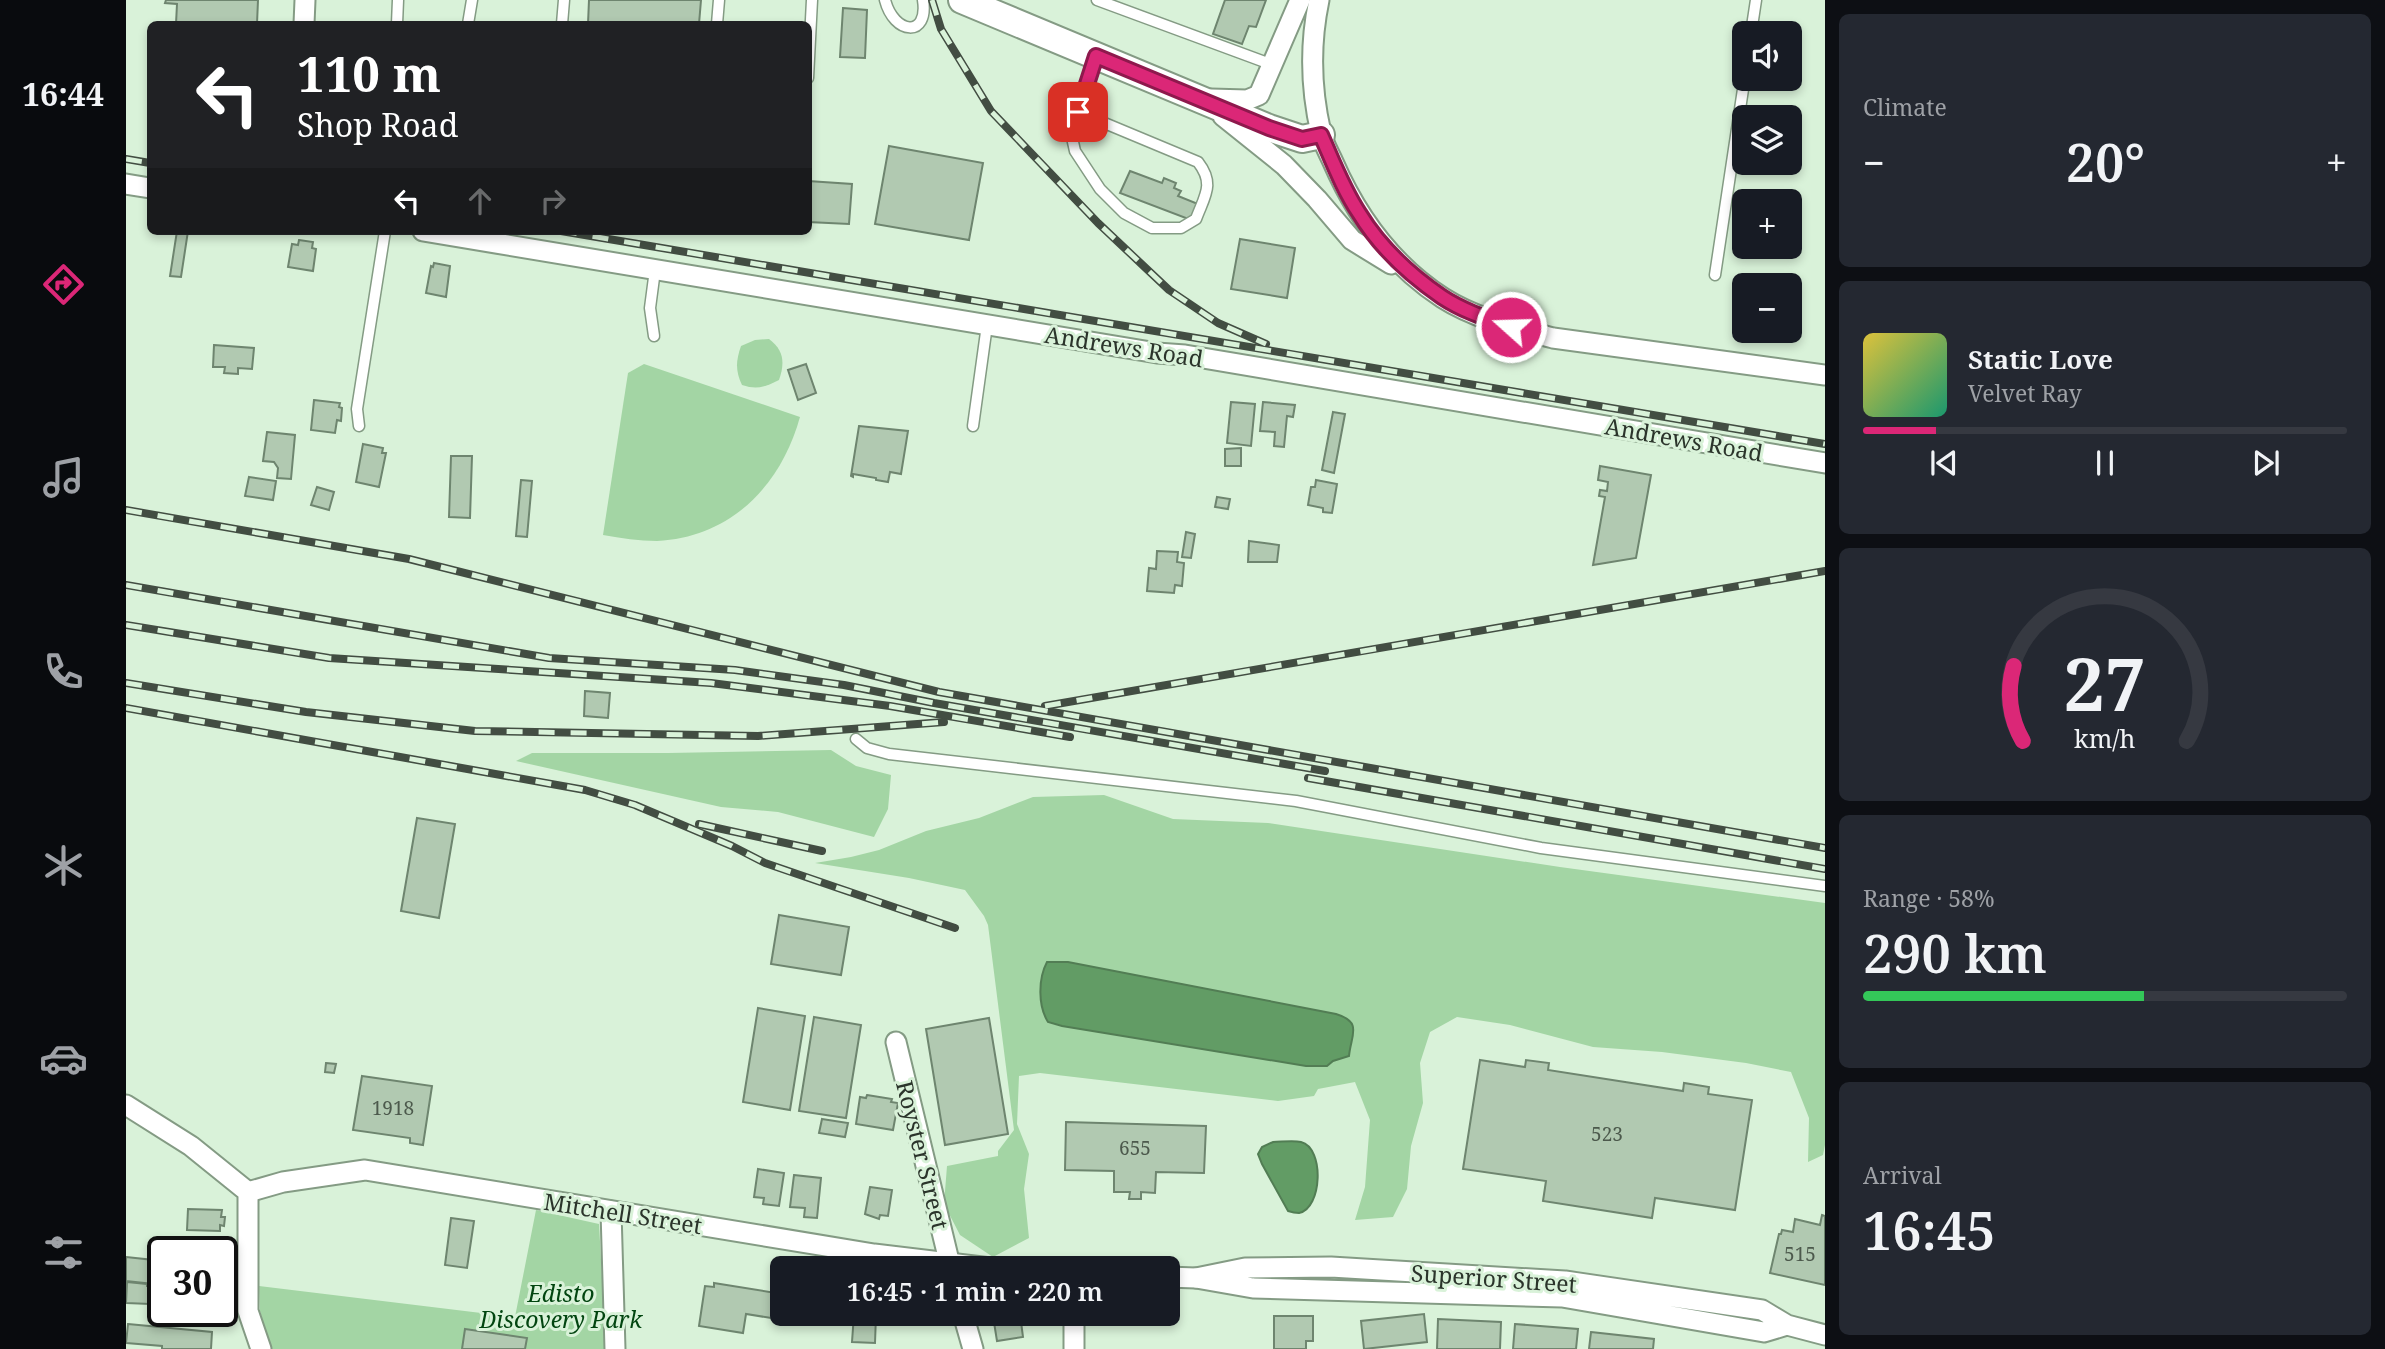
<!DOCTYPE html>
<html lang="en">
<head>
<meta charset="utf-8">
<style>
	:root { --surface:#171b24; --page:#242831; --text:#f1f3f6; --muted:#9ea1a6; --line:#363941; --accent:#db2777 }
	body { margin:0; font-family:"Noto Serif",serif; background:var(--page); color:var(--text); height:100vh; display:flex; flex-direction:column; font-size:26px; white-space:nowrap }
	* { box-sizing:border-box; margin:0 }
	p { font-size:23px; color:var(--muted) }
	.icon { flex:none; width:38px; height:38px; fill:none; stroke:currentColor; stroke-width:2; stroke-linecap:round; stroke-linejoin:round }
	.map { position:relative; flex:1; overflow:hidden }
	.details { display:flex; flex-direction:column; gap:14px; padding:14px; background:#0d0f14; width:560px }
	.details>* { flex:none }
	.guide { position:absolute; left:21px; top:21px; width:665px; height:214px; border-radius:10px; box-shadow:0 4px 10px #0003; background:#202124; color:#fff; overflow:hidden }
	.tools { position:absolute; left:1606px; top:21px; display:grid; gap:14px }
	.tools a { display:grid; place-items:center; width:70px; height:70px; border-radius:10px; background:var(--surface); box-shadow:0 4px 10px #0003; font-size:35px }
	.speed { position:absolute; left:21px; top:1236px; display:flex; gap:14px; font-size:35px; font-weight:700; text-align:center }
	.speed>* { display:grid; place-content:center; width:91px; height:91px; border-radius:50%; background:var(--surface); box-shadow:0 4px 10px #0003; line-height:1 }
	.speed .limit { border:4px solid #111; border-radius:10px; background:#fff; color:#111 }
	.pin { position:absolute; display:grid; place-items:center; width:60px; height:60px; color:#fff; margin:-30px; border-radius:14px; box-shadow:0 4px 10px #0006 }
	.me { position:absolute; width:77px; margin:-38px; rotate:290deg; stroke-linejoin:round; filter:drop-shadow(0 0 5px #0008) }
	.turn { display:flex; align-items:center; gap:24px; height:147px; padding:0 35px; font-size:32px }
	.turn .icon { width:91px; height:91px; stroke-width:2.5 }
	.turn b { display:block; font-size:49px; line-height:60px }
	.lanes { display:flex; align-items:center; height:66px; padding:0 35px; background:#0003; justify-content:center; gap:35px; direction:ltr }
	.lanes .off { opacity:.35 }
	.big { font-size:52px; font-weight:600; line-height:1.1 }
	.details .tile { flex:1; display:flex; flex-direction:column; justify-content:center; gap:10px; min-width:0; padding:0 24px; border-radius:10px; background:var(--page) }
	.details .dial { align-items:center; gap:0 }
	.dial svg { height:182px; overflow:visible; fill:none; stroke:var(--line); stroke-width:7; stroke-linecap:round; text-anchor:middle }
	.dial text { fill:var(--text); stroke:none }
	.song { display:flex; align-items:center; gap:21px }
	.cover { width:84px; height:84px; border-radius:10px; background:linear-gradient(135deg,hsl(50 70% 55%),hsl(160 70% 35%)) }
	.played { height:7px; border-radius:4px; background:linear-gradient(90deg,var(--accent) 15%,var(--line) 15%) }
	.keys { display:flex; justify-content:space-around; direction:ltr }
	.heat { display:flex; justify-content:space-between; align-items:center; font-size:38px; direction:ltr }
	.charge { height:10px; border-radius:5px; background:linear-gradient(90deg,#34c759 58%,var(--line) 0) }
	.trip { position:absolute; left:644px; top:1256px; width:410px; height:70px; border-radius:10px; background:var(--surface); box-shadow:0 4px 10px #0003; font-weight:600; line-height:70px; text-align:center }
	main { display:flex; flex:1; min-height:0 }
	.tabs { display:flex; flex-direction:column; width:126px; justify-content:space-around; align-items:center; background:#090b0e; color:var(--muted) }
	.tabs .icon { width:49px; height:49px }
	.tabs .on { color:var(--accent) }
	.tabs b { font-size:32px; color:var(--text) }
	.map>svg:first-child { display:block }
	.green { fill:#a3d5a4 }
	.water { fill:#629c65; stroke:#527d54; stroke-width:2 }
	.building { fill:#b1c9b1; stroke:#6e856f; stroke-width:2 }
	.lines { fill:none; stroke-linecap:round; stroke-linejoin:round }
	.lane-casing { stroke:#849b84; stroke-width:13 }
	.street-casing { stroke:#849b84; stroke-width:23 }
	.secondary-casing { stroke:#849b84; stroke-width:30 }
	.lane { stroke:#fff; stroke-width:10 }
	.street { stroke:#fff; stroke-width:19 }
	.secondary { stroke:#fff; stroke-width:26 }
	.rail-casing { stroke:#424d42; stroke-width:8 }
	.rail { stroke:#d9f2d9; stroke-width:5; stroke-dasharray:16; stroke-linecap:butt }
	.route-casing { stroke:#8e194d; stroke-width:18 }
	.route { stroke:#db2777; stroke-width:12 }
	.labels { text-anchor:middle; dominant-baseline:central; stroke-width:6; stroke-linejoin:round; paint-order:stroke }
	.number-label { font-size:19px; fill:#4c594c }
	.street-label { font-size:23px; fill:#2b342b; stroke:#d9f2d9 }
	.park-label { font-size:23px; font-style:italic; fill:#024510; stroke:#d9f2d9 }
</style>
</head>
<body>
<main>
<nav class="tabs">
<b>16:44</b>
<svg class="icon on" aria-label="directions" viewBox="0 0 24 24"><path d="M12 3l9 9-9 9-9-9zM9 14v-3h6M13 9l2 2-2 2"/></svg>
<svg class="icon" aria-label="music" viewBox="0 0 24 24"><path d="M9 18V5l10-2v13"/><circle cx="6" cy="18" r="3"/><circle cx="16" cy="16" r="3"/></svg>
<svg class="icon" aria-label="phone" viewBox="0 0 24 24"><path d="M5 4h4l2 5-3 2q2 4 5 5l2-3 5 2v4C11 20 4 13 5 4z"/></svg>
<svg class="icon" aria-label="climate" viewBox="0 0 24 24"><path d="M12 3v18M4 7l16 10M4 17L20 7"/></svg>
<svg class="icon" aria-label="car" viewBox="0 0 24 24"><path d="M5 17H2v-5l4-1 3-4h7l3 4 3 1v5h-3M9 17h6M6 11h13"/><circle cx="7" cy="17" r="2"/><circle cx="17" cy="17" r="2"/></svg>
<svg class="icon" aria-label="filters" viewBox="0 0 24 24"><path d="M4 7h16M4 17h16"/><circle cx="9" cy="7" r="2"/><circle cx="15" cy="17" r="2"/></svg>
</nav>
<div class="map">
<svg width="1699" height="1349" viewBox="0 0 1699 1349">
	<rect width="100%" height="100%" fill="#d9f2d9"/>
	<g class="green">
		<path d="M 643,339 C 658,350 659,363 653,380 C 639,387 631,390 616,385 C 609,370 610,361 615,346 L 629,340 Z"/>
		<path d="M 518,364 L 674,417 C 655,485 606,537 531,541 C 513,541 495,538 477,535 L 502,373 Z"/>
		<path d="M 705,750 L 730,766 L 765,775 L 762,809 L 748,837 L 652,812 L 595,807 L 390,761 L 406,753 L 542,753 Z"/>
		<path d="M 978,795 L 1047,819 L 1142,823 L 1434,867 L 1699,903 L 1699,1145 L 1697,1155 L 1682,1162 L 1683,1118 L 1665,1072 L 1620,1063 L 1536,1052 L 1467,1047 L 1384,1025 L 1331,1017 L 1304,1032 L 1294,1063 L 1297,1103 L 1285,1146 L 1281,1189 L 1267,1217 L 1229,1220 L 1239,1187 L 1244,1120 L 1229,1082 L 1192,1089 L 1188,1096 L 1152,1101 L 914,1073 L 893,1076 L 891,1124 L 903,1154 L 898,1189 L 903,1238 L 867,1257 L 834,1235 L 818,1204 L 821,1166 L 872,1156 L 872,1151 L 888,1130 L 862,925 L 858,916 L 839,890 L 783,878 L 689,863 L 725,857 L 753,850 L 800,831 L 853,818 L 907,797 Z"/>
		<path d="M 410,1210 L 473,1224 L 480,1349 L 144,1349 L 134,1311 L 133,1286 L 389,1317 Z"/>
	</g>
	<g class="water">
		<path d="M 921,962 L 942,962 L 1210,1014 C 1237,1022 1225,1035 1223,1056 L 1207,1061 L 1201,1066 L 1180,1066 L 936,1026 L 922,1022 C 912,1006 912,979 921,962 Z"/>
		<path d="M 1147,1142 C 1155,1142 1167,1140 1175,1142 C 1199,1148 1196,1209 1173,1213 C 1169,1213 1165,1212 1162,1211 L 1136,1164 L 1132,1154 L 1136,1147 Z"/>
	</g>
	<g class="building">
		<path d="M 40,0 L 132,0 L 131,24 L 50,24 L 51,4 L 39,3 Z"/>
		<path d="M 463,0 L 575,0 L 573,24 L 462,24 Z"/>
		<path d="M 1099,0 L 1140,0 L 1130,27 L 1123,26 L 1116,44 L 1087,34 Z"/>
		<path d="M 717,8 L 741,10 L 739,58 L 714,57 Z"/>
		<path d="M 763,146 L 857,163 L 843,240 L 749,224 Z"/>
		<path d="M 1004,171 L 1036,183 L 1038,178 L 1050,183 L 1048,188 L 1055,191 L 1052,196 L 1072,204 L 1065,220 L 994,193 Z"/>
		<path d="M 682,181 L 726,184 L 723,224 L 682,222 Z"/>
		<path d="M 51,231 L 62,231 L 55,277 L 44,276 Z"/>
		<path d="M 1114,239 L 1169,248 L 1161,298 L 1105,289 Z"/>
		<path d="M 173,240 L 187,242 L 186,248 L 190,249 L 187,271 L 162,267 L 166,244 L 172,245 Z"/>
		<path d="M 308,263 L 324,266 L 320,297 L 300,293 L 305,266 L 307,267 Z"/>
		<path d="M 88,345 L 128,348 L 126,369 L 112,368 L 112,374 L 98,373 L 99,367 L 87,367 Z"/>
		<path d="M 680,364 L 690,393 L 672,400 L 662,370 Z"/>
		<path d="M 188,400 L 214,403 L 213,407 L 216,408 L 215,421 L 211,420 L 209,433 L 185,430 Z"/>
		<path d="M 1105,402 L 1129,404 L 1125,446 L 1101,443 Z"/>
		<path d="M 1137,402 L 1169,405 L 1167,417 L 1161,416 L 1158,447 L 1148,446 L 1149,432 L 1134,431 Z"/>
		<path d="M 1207,412 L 1219,414 L 1208,473 L 1196,470 Z"/>
		<path d="M 733,426 L 782,431 L 775,474 L 764,472 L 762,482 L 750,480 L 750,478 L 727,474 L 727,477 L 725,476 Z"/>
		<path d="M 141,432 L 169,435 L 165,479 L 151,478 L 152,468 L 148,462 L 137,461 Z"/>
		<path d="M 237,444 L 257,448 L 256,453 L 260,453 L 253,487 L 230,482 Z"/>
		<path d="M 1115,448 L 1115,466 L 1099,466 L 1099,449 Z"/>
		<path d="M 325,456 L 346,456 L 344,518 L 323,517 Z"/>
		<path d="M 1474,466 L 1525,475 L 1510,558 L 1467,565 L 1479,497 L 1473,496 L 1474,490 L 1481,491 L 1482,482 L 1472,480 Z"/>
		<path d="M 123,477 L 150,481 L 147,500 L 119,496 Z"/>
		<path d="M 395,480 L 406,481 L 401,537 L 390,536 Z"/>
		<path d="M 1190,480 L 1211,484 L 1206,513 L 1197,512 L 1197,508 L 1182,505 L 1185,487 L 1189,487 Z"/>
		<path d="M 191,487 L 208,492 L 203,510 L 185,505 Z"/>
		<path d="M 1091,497 L 1104,499 L 1102,509 L 1089,507 Z"/>
		<path d="M 1060,532 L 1069,534 L 1065,558 L 1056,557 Z"/>
		<path d="M 1123,541 L 1153,545 L 1151,562 L 1122,562 Z"/>
		<path d="M 1031,551 L 1052,552 L 1051,562 L 1058,563 L 1056,586 L 1049,585 L 1048,593 L 1021,591 L 1023,568 L 1030,569 Z"/>
		<path d="M 459,691 L 484,693 L 482,718 L 458,716 Z"/>
		<path d="M 291,818 L 329,824 L 313,918 L 275,911 Z"/>
		<path d="M 653,915 L 723,927 L 715,975 L 645,964 Z"/>
		<path d="M 632,1008 L 679,1016 L 664,1110 L 617,1102 Z"/>
		<path d="M 688,1017 L 735,1025 L 720,1118 L 673,1111 Z"/>
		<path d="M 863,1018 L 882,1134 L 819,1145 L 800,1029 Z"/>
		<path d="M 1354,1060 L 1399,1067 L 1400,1060 L 1423,1063 L 1422,1070 L 1557,1091 L 1558,1083 L 1583,1087 L 1582,1094 L 1626,1100 L 1609,1210 L 1529,1198 L 1526,1218 L 1417,1201 L 1420,1181 L 1337,1169 Z"/>
		<path d="M 200,1063 L 210,1064 L 208,1073 L 199,1072 Z"/>
		<path d="M 236,1076 L 306,1086 L 297,1145 L 284,1143 L 284,1138 L 227,1130 Z"/>
		<path d="M 741,1095 L 766,1099 L 765,1102 L 772,1103 L 767,1130 L 730,1124 L 734,1097 L 740,1098 Z"/>
		<path d="M 696,1119 L 722,1123 L 719,1137 L 693,1133 Z"/>
		<path d="M 940,1122 L 1080,1126 L 1078,1173 L 1030,1172 L 1029,1193 L 1015,1192 L 1015,1199 L 1003,1199 L 1004,1192 L 988,1192 L 988,1171 L 939,1170 Z"/>
		<path d="M 632,1169 L 658,1173 L 653,1206 L 637,1204 L 638,1198 L 628,1197 Z"/>
		<path d="M 668,1175 L 695,1178 L 691,1218 L 678,1217 L 679,1208 L 664,1207 Z"/>
		<path d="M 744,1187 L 766,1190 L 762,1216 L 754,1215 L 753,1219 L 739,1214 Z"/>
		<path d="M 62,1209 L 96,1210 L 95,1217 L 99,1217 L 98,1226 L 94,1225 L 94,1231 L 61,1230 Z"/>
		<path d="M 1696,1215 L 1699,1216 L 1699,1285 L 1644,1273 L 1653,1234 L 1655,1234 L 1656,1230 L 1667,1232 L 1669,1219 L 1694,1225 Z"/>
		<path d="M 325,1218 L 348,1221 L 341,1268 L 319,1265 Z"/>
		<path d="M 61,1237 L 95,1237 L 95,1244 L 99,1244 L 98,1253 L 96,1251 L 61,1251 Z"/>
		<path d="M 0,1257 L 37,1261 L 37,1285 L 0,1281 Z"/>
		<path d="M 1,1282 L 21,1284 L 21,1286 L 25,1286 L 24,1304 L 0,1303 Z"/>
		<path d="M 588,1283 L 656,1294 L 656,1314 L 665,1314 L 664,1321 L 620,1314 L 617,1333 L 573,1326 L 579,1286 L 588,1287 Z"/>
		<path d="M 728,1314 L 750,1315 L 749,1343 L 726,1342 Z"/>
		<path d="M 878,1314 L 894,1314 L 897,1337 L 871,1341 L 867,1316 Z"/>
		<path d="M 1298,1314 L 1301,1342 L 1238,1349 L 1235,1321 Z"/>
		<path d="M 1148,1316 L 1187,1316 L 1187,1341 L 1180,1341 L 1180,1349 L 1148,1349 Z"/>
		<path d="M 1312,1319 L 1375,1322 L 1374,1349 L 1311,1349 Z"/>
		<path d="M 2,1324 L 86,1332 L 85,1349 L 36,1349 L 36,1346 L 0,1343 Z"/>
		<path d="M 1389,1324 L 1452,1329 L 1450,1349 L 1387,1349 Z"/>
		<path d="M 339,1329 L 401,1338 L 399,1349 L 336,1349 Z"/>
		<path d="M 1465,1332 L 1528,1339 L 1527,1349 L 1463,1349 Z"/>
	</g>
	<g class="lines">
		<defs>
			<g id="lane">
				<path d="M 759,0 C 768,35 803,38 797,0"/>
				<path d="M 971,0 L 1147,65"/>
				<path d="M 271,24 L 272,0"/>
				<path d="M 342,24 L 346,0"/>
				<path d="M 436,24 L 438,0"/>
				<path d="M 591,24 L 593,0"/>
				<path d="M 1625,33 L 1630,0"/>
				<path d="M 682,78 L 686,0"/>
				<path d="M 952,112 L 1072,162 C 1089,184 1079,195 1070,219 L 1055,228 L 1026,228 L 998,213 L 974,189 L 949,151 L 945,133 L 970,56"/>
				<path d="M 1589,275 L 1619,76"/>
				<path d="M 528,336 L 524,308 L 529,270"/>
				<path d="M 233,426 L 231,409 L 259,231"/>
				<path d="M 847,426 L 861,325"/>
				<path d="M 730,739 L 741,748 L 763,754 L 1170,801 L 1415,848 L 1699,886"/>
			</g>
			<g id="street">
				<path d="M 1193,0 C 1184,43 1185,90 1195,133 C 1197,143 1203,153 1207,162 C 1231,217 1266,265 1317,298 C 1350,319 1390,328 1427,338 L 1699,375"/>
				<path d="M 178,24 L 179,0"/>
				<path d="M 1085,99 L 1121,100 L 1133,95 L 1174,0"/>
				<path d="M 1097,116 L 1158,165 L 1191,199 L 1226,240 L 1265,264"/>
				<path d="M 0,184 L 24,188"/>
				<path d="M 297,231 L 1031,353 L 1059,355 L 1699,463"/>
				<path d="M 770,1042 L 825,1269"/>
				<path d="M 0,1105 L 65,1146 L 122,1192 L 122,1311 L 135,1349"/>
				<path d="M 122,1192 L 157,1182 L 239,1170 L 748,1254 L 873,1269"/>
				<path d="M 485,1211 L 489,1349"/>
				<path d="M 1041,1277 L 1070,1278"/>
				<path d="M 837,1314 L 847,1349"/>
				<path d="M 948,1314 L 948,1349"/>
				<path d="M 1661,1325 L 1638,1332 L 1436,1297 L 1127,1288 L 1070,1278 L 1119,1268 L 1205,1267 L 1439,1281 L 1636,1310 L 1661,1325 L 1699,1335"/>
			</g>
			<path id="secondary" d="M 836,0 L 1143,128 L 1176,139 L 1195,135"/>
		</defs>
		<use href="#lane" class="lane-casing"/>
		<use href="#street" class="street-casing"/>
		<use href="#secondary" class="secondary-casing"/>
		<use href="#lane" class="lane"/>
		<use href="#street" class="street"/>
		<use href="#secondary" class="secondary"/>
		<defs>
			<g id="rail">
				<path d="M 806,0 L 815,29 L 865,111 L 972,223 L 1043,290 L 1092,323 L 1140,344"/>
				<path d="M 0,159 L 24,163"/>
				<path d="M 435,231 L 1699,444"/>
				<path d="M 0,510 L 283,559 L 813,692 L 1699,848"/>
				<path d="M 0,585 L 423,658 L 609,670 L 718,685 L 808,703 L 1199,771"/>
				<path d="M 0,625 L 203,658 L 585,683 L 764,706 L 944,737"/>
				<path d="M 0,683 L 180,712 L 349,731 L 632,736 L 818,722"/>
				<path d="M 919,706 L 1699,571"/>
				<path d="M 0,708 L 459,790 L 509,805 L 606,846 L 639,863 L 829,928"/>
				<path d="M 1182,778 L 1699,869"/>
				<path d="M 573,824 L 696,851"/>
			</g>
		</defs>
		<use href="#rail" class="rail-casing"/>
		<use href="#rail" class="rail"/>
	</g>
	<g class="lines">
		<defs>
			<path id="route" d="M 952,112 L 970,56 L 1143,128 L 1176,139 L 1195,135 C 1207,162 1217,189 1233,213 C 1253,246 1284,275 1316,297 C 1337,311 1362,319 1385,327"/>
		</defs>
		<use href="#route" class="route-casing"/>
		<use href="#route" class="route"/>
	</g>
	<g class="labels">
		<g class="number-label">
			<text x="267" y="1108">1918</text>
			<text x="1481" y="1134">523</text>
			<text x="1009" y="1148">655</text>
			<text x="1674" y="1254">515</text>
		</g>
		<g class="street-label">
			<text transform="translate(998 346) rotate(9)">Andrews Road</text>
			<text transform="translate(1558 439) rotate(10)">Andrews Road</text>
			<text transform="translate(797 1155) rotate(76)">Royster Street</text>
			<text transform="translate(497 1213) rotate(9)">Mitchell Street</text>
			<text transform="translate(1368 1278) rotate(4)">Superior Street</text>
		</g>
		<g class="park-label">
			<text x="435" y="1293">Edisto<tspan x="435" dy="26">Discovery Park</tspan></text>
		</g>
	</g>
</svg>
<div class="tools">
<a><svg class="icon" aria-label="sound" viewBox="0 0 24 24"><path d="M4 9h4l5-4v14l-5-4H4zM17 9q2 3 0 6"/></svg></a>
<a><svg class="icon" aria-label="layers" viewBox="0 0 24 24"><path d="M12 4l9 5-9 5-9-5zM3 14l9 5 9-5"/></svg></a>
<a>+</a>
<a>−</a>
</div>
<div class="speed"><div class="limit">30</div></div>
<div class="pin" style="left:952px;top:112px;background:#d93025"><svg class="icon" aria-label="arrive" viewBox="0 0 24 24"><path d="M6 21V4h12l-3 4 3 4H6"/></svg></div>
<svg class="me" style="left:1385px;top:327px" viewBox="-20 -20 40 40"><circle r="17" fill="#db2777" stroke="#fff" stroke-width="3"/><path d="M0-11L8 9 0 5-8 9z" fill="#fff"/></svg>
<div class="trip">16:45 · 1 min · 220 m</div>
<div class="guide">
<div class="turn"><svg class="icon" aria-label="left" viewBox="0 0 24 24"><path d="M17 20v-9H6M10 6l-5 5 5 5"/></svg><div><b>110 m</b>Shop Road</div></div>
<div class="lanes"><svg class="icon" aria-label="left" viewBox="0 0 24 24"><path d="M17 20v-9H6M10 6l-5 5 5 5"/></svg><svg class="icon off" aria-label="ahead" viewBox="0 0 24 24"><path d="M12 20V5M6 11l6-6 6 6"/></svg><svg class="icon off" aria-label="right" viewBox="0 0 24 24"><path d="M7 20v-9h11M14 6l5 5-5 5"/></svg></div>
</div>
</div>
<section class="details">
<div class="tile"><p>Climate</p>
<div class="heat"><a>−</a><b class="big">20°</b><a>+</a></div>
</div>
<div class="tile">
<div class="song"><i class="cover"></i><div><b>Static Love</b><p>Velvet Ray</p></div></div>
<div class="played"></div>
<div class="keys"><svg class="icon" aria-label="previous" viewBox="0 0 24 24"><path d="M18 5L8 12l10 7zM5 5v14"/></svg><svg class="icon" aria-label="pause" viewBox="0 0 24 24"><path d="M8 5v14M16 5v14"/></svg><svg class="icon" aria-label="next" viewBox="0 0 24 24"><path d="M6 5l10 7-10 7zM19 5v14"/></svg></div>
</div>
<div class="tile dial"><svg viewBox="0 0 100 80">
<path d="M14 69A42 42 0 1 1 86 69"/>
<path d="M14 69A42 42 0 0 1 10 36" stroke="#db2777"/>
<text x="50" y="56" font-size="32" font-weight="700">27</text>
<text x="50" y="72" font-size="11">km/h</text>
</svg></div>
<div class="tile"><p>Range · 58%</p><b class="big">290 km</b><div class="charge"></div></div>
<div class="tile"><p>Arrival</p><b class="big">16:45</b></div>
</section>
</main>
</body>
</html>
